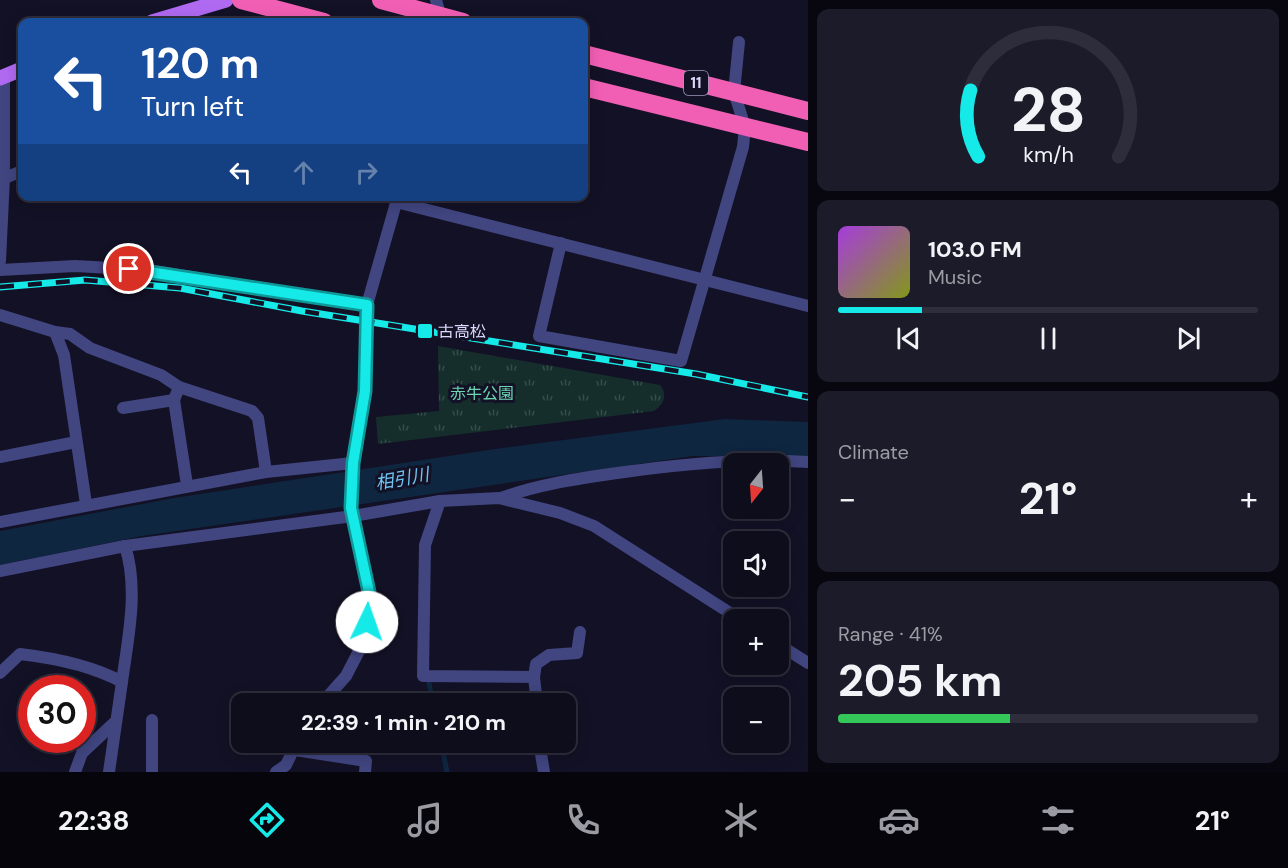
<!DOCTYPE html>
<html lang="en">
<head>
<meta charset="utf-8">
<style>
	:root { --surface:#0e0d1c; --page:#1c1b29; --text:#f1f3f6; --muted:#9b9ca3; --line:#2e2d3b; --accent:#16eae9 }
	body { margin:0; font-family:"DM Sans","Noto Sans JP",sans-serif; background:var(--page); color:var(--text); height:100vh; display:flex; flex-direction:column; font-size:22px; white-space:nowrap }
	* { box-sizing:border-box; margin:0 }
	p { font-size:20px; color:var(--muted) }
	.icon { flex:none; width:33px; height:33px; fill:none; stroke:currentColor; stroke-width:2; stroke-linecap:round; stroke-linejoin:round }
	.map { position:relative; flex:1; overflow:hidden }
	.side { display:flex; flex-direction:column; gap:9px; padding:9px; background:#08070f; width:480px }
	.side>* { flex:none }
	.hud { position:absolute; left:18px; top:18px; width:570px; height:183px; border-radius:12px; box-shadow:0 3px 15px #0003,0 0 0 2px var(--line); background:#1a4fa0; color:#fff; overflow:hidden }
	.needle { width:39px; rotate:197deg }
	.buttons { position:absolute; left:723px; top:453px; display:grid; gap:12px }
	.buttons a { display:grid; place-items:center; width:66px; height:66px; border-radius:12px; background:var(--surface); box-shadow:0 3px 15px #0003,0 0 0 2px var(--line); font-size:30px }
	.speed { position:absolute; left:18px; top:675px; display:flex; gap:12px; font-size:30px; font-weight:700; text-align:center }
	.speed>* { display:grid; place-content:center; width:78px; height:78px; border-radius:50%; background:var(--surface); box-shadow:0 3px 15px #0003,0 0 0 2px var(--line); line-height:1 }
	.speed .limit { border:9px solid #d22; background:#fff; color:#111 }
	.pin { position:absolute; display:grid; place-items:center; width:51px; height:51px; color:#fff; margin:-26px; border:3px solid #fff; border-radius:50%; box-shadow:0 2px 6px #0007 }
	.me { position:absolute; width:66px; margin:-33px; rotate:3deg; stroke-linejoin:round; filter:drop-shadow(0 0 4px #0008) }
	.turn { display:flex; align-items:center; gap:21px; height:126px; padding:0 24px; font-size:27px }
	.turn .icon { width:78px; height:78px; stroke-width:2.5 }
	.turn b { display:block; font-size:42px; line-height:51px }
	.lanes { display:flex; align-items:center; height:57px; padding:0 24px; background:#0003; justify-content:center; gap:30px; direction:ltr }
	.lanes .off { opacity:.35 }
	.big { font-size:45px; font-weight:700; line-height:1.1 }
	.side .card { flex:1; display:flex; flex-direction:column; justify-content:center; gap:9px; min-width:0; padding:0 21px; border-radius:12px; background:var(--page) }
	.side .dial { align-items:center; gap:0 }
	.dial svg { height:156px; overflow:visible; fill:none; stroke:var(--line); stroke-width:7; stroke-linecap:round; text-anchor:middle }
	.dial text { fill:var(--text); stroke:none }
	.song { display:flex; align-items:center; gap:18px }
	.cover { width:72px; height:72px; border-radius:9px; background:linear-gradient(135deg,hsl(280 70% 55%),hsl(70 70% 35%)) }
	.played { height:6px; border-radius:3px; background:linear-gradient(90deg,var(--accent) 20%,var(--line) 20%) }
	.keys { display:flex; justify-content:space-around; direction:ltr }
	.heat { display:flex; justify-content:space-between; align-items:center; font-size:33px; direction:ltr }
	.charge { height:9px; border-radius:4px; background:linear-gradient(90deg,#34c759 41%,var(--line) 0) }
	.trip { position:absolute; left:231px; top:693px; width:345px; height:60px; border-radius:12px; background:var(--surface); box-shadow:0 3px 15px #0003,0 0 0 2px var(--line); font-weight:700; line-height:60px; text-align:center }
	.menu { display:flex; height:96px; justify-content:space-around; align-items:center; background:#06050b; color:var(--muted) }
	.menu .icon { width:42px; height:42px }
	.menu .on { color:var(--accent) }
	.menu b { font-size:27px; color:var(--text) }
	main { display:flex; flex:1; min-height:0 }
	.map>svg:first-child { display:block }
	.grass { fill:url(#grass-tufts) }
	.water { fill:#0f2640 }
	.lines { fill:none; stroke-linecap:round; stroke-linejoin:round }
	.stream { stroke:#0f2640; stroke-width:5 }
	.street { stroke:#414580; stroke-width:12 }
	.primary { stroke:#b06af2; stroke-width:15 }
	.highway { stroke:#f15fb4; stroke-width:18 }
	.rail-casing { stroke:#16eae9; stroke-width:7 }
	.rail { stroke:#131125; stroke-width:4.5; stroke-dasharray:14; stroke-linecap:butt }
	.route-casing { stroke:#0e9897; stroke-width:15 }
	.route { stroke:#16eae9; stroke-width:10 }
	.poi-dot { fill:#16eae9; stroke:#131125; stroke-width:2 }
	.labels { text-anchor:middle; dominant-baseline:central; stroke-width:6; stroke-linejoin:round; paint-order:stroke }
	.shield { fill:#131125; stroke:#9e9dbc; stroke-width:1.5 }
	.shield-label { font-size:15px; font-weight:bold; fill:#d9d9fc }
	.poi-label { font-size:16px; fill:#d9d9fc; stroke:#131125; text-anchor:start }
	.park-label { font-size:16px; fill:#6bd6b0; stroke:#131125 }
	.water-label { font-size:18px; font-style:italic; fill:#70c4f2; stroke:#131125 }
</style>
</head>
<body>
<main>
<div class="map">
<svg width="808" height="772" viewBox="0 0 808 772">
	<defs>
		<pattern id="grass-tufts" width="24" height="20" patternUnits="userSpaceOnUse" patternTransform="scale(1.5)"><rect width="24" height="20" fill="#152e2b"/><path d="M3 7l-1-3M5 7V3M7 7l1-3M15 17l-1-3M17 17v-4M19 17l1-3" fill="none" stroke="#364c4b"/></pattern>
	</defs>
	<rect width="100%" height="100%" fill="#131125"/>
	<path class="grass" d="M 438,346 L 660,385 C 668,394 664,405 654,411 L 378,444 L 376,417 L 439,411 Z"/>
	<path class="water" d="M 725,419 L 808,422 L 808,457 L 693,456 L 142,536 L 0,565 L 0,531 L 174,498 L 495,449 Z"/>
	<g class="lines">
		<g class="stream">
			<path d="M 429,683 L 433,704"/>
			<path d="M 441,742 L 447,772"/>
		</g>
		<g class="street">
			<path d="M 436,0 L 442,22"/>
			<path d="M 0,180 L 22,171"/>
			<path d="M 396,202 L 808,306"/>
			<path d="M 561,243 L 539,336 L 681,361 L 743,147 L 745,127 L 734,92 L 739,42"/>
			<path d="M 0,261 L 4,178 L 4,76"/>
			<path d="M 0,270 L 75,266 L 148,270 L 367,305"/>
			<path d="M 0,315 L 55,332 L 64,355 L 86,504"/>
			<path d="M 55,332 L 70,334 L 90,348 L 161,375 L 179,387 L 252,411 L 258,418 L 266,472"/>
			<path d="M 179,387 L 174,400 L 187,485"/>
			<path d="M 123,408 L 174,400"/>
			<path d="M 0,457 L 76,442"/>
			<path d="M 501,498 C 539,484 577,479 617,473 C 681,464 743,458 808,462"/>
			<path d="M 440,501 L 425,545 L 423,676 L 534,677 L 537,704"/>
			<path d="M 0,522 L 266,472 L 353,463"/>
			<path d="M 0,571 L 125,546 L 353,516 L 440,501 L 499,498 L 560,513 L 594,526 L 741,620"/>
			<path d="M 778,644 L 808,663"/>
			<path d="M 0,673 L 20,654 C 54,658 91,665 122,682 C 128,638 139,589 125,546"/>
			<path d="M 534,677 L 536,664 L 549,655 L 577,653 L 580,632"/>
			<path d="M 321,704 L 346,676 L 360,649 L 367,622 L 369,592 L 351,508 L 353,471 L 365,391 L 367,305 L 398,196"/>
			<path d="M 539,742 L 544,772"/>
			<path d="M 295,750 L 366,761 L 365,772"/>
			<path d="M 75,772 L 82,753 L 114,723"/>
			<path d="M 109,772 L 122,682"/>
			<path d="M 152,772 L 152,720"/>
			<path d="M 276,772 L 286,765 L 297,742"/>
		</g>
		<g class="primary">
			<path d="M 152,22 L 226,0"/>
			<path d="M 0,78 L 22,69"/>
		</g>
		<g class="highway">
			<path d="M 241,0 L 324,22"/>
			<path d="M 381,0 L 463,22"/>
			<path d="M 584,54 L 808,111"/>
			<path d="M 584,87 L 808,142"/>
		</g>
		<defs>
			<path id="rail" d="M 0,287 L 85,280 L 180,288 L 302,311 L 696,374 L 808,397"/>
		</defs>
		<use href="#rail" class="rail-casing"/>
		<use href="#rail" class="rail"/>
	</g>
	<g class="lines">
		<defs>
			<path id="route" d="M 129,269 L 367,305 L 365,391 L 353,463 L 351,508 L 369,592 L 367,622"/>
		</defs>
		<use href="#route" class="route-casing"/>
		<use href="#route" class="route"/>
	</g>
	<rect class="poi-dot" x="417" y="323" width="16" height="16" rx="3"/>
	<g class="labels">
		<rect class="shield" x="684" y="71" width="24" height="24" rx="4.5"/>
		<g class="shield-label">
			<text x="696" y="83">11</text>
		</g>
		<g class="poi-label">
			<text x="438" y="331">古高松</text>
		</g>
		<g class="park-label">
			<text x="482" y="393">赤牛公園</text>
		</g>
		<g class="water-label">
			<text transform="translate(402 479) rotate(-10)">相引川</text>
		</g>
	</g>
</svg>
<div class="buttons">
<a><svg class="needle" viewBox="-14 -14 28 28"><path d="M0-13l5 13h-10z" fill="#e53935"/><path d="M0 13l5-13h-10z" fill="#9b9ca3"/></svg></a>
<a><svg class="icon" aria-label="sound" viewBox="0 0 24 24"><path d="M4 9h4l5-4v14l-5-4H4zM17 9q2 3 0 6"/></svg></a>
<a>+</a>
<a>−</a>
</div>
<div class="speed"><div class="limit">30</div></div>
<div class="pin" style="left:129px;top:269px;background:#d93025"><svg class="icon" aria-label="arrive" viewBox="0 0 24 24"><path d="M6 21V4h12l-3 4 3 4H6"/></svg></div>
<svg class="me" style="left:367px;top:622px" viewBox="-20 -20 40 40"><circle r="19" fill="#fff"/><path d="M0-13L10 11 0 6-10 11z" fill="#16eae9"/></svg>
<div class="trip">22:39 · 1 min · 210 m</div>
<div class="hud">
<div class="turn"><svg class="icon" aria-label="left" viewBox="0 0 24 24"><path d="M17 20v-9H6M10 6l-5 5 5 5"/></svg><div><b>120 m</b>Turn left</div></div>
<div class="lanes"><svg class="icon" aria-label="left" viewBox="0 0 24 24"><path d="M17 20v-9H6M10 6l-5 5 5 5"/></svg><svg class="icon off" aria-label="ahead" viewBox="0 0 24 24"><path d="M12 20V5M6 11l6-6 6 6"/></svg><svg class="icon off" aria-label="right" viewBox="0 0 24 24"><path d="M7 20v-9h11M14 6l5 5-5 5"/></svg></div>
</div>
</div>
<section class="side">
<div class="card dial"><svg viewBox="0 0 100 80">
<path d="M14 69A42 42 0 1 1 86 69"/>
<path d="M14 69A42 42 0 0 1 10 35" stroke="#16eae9"/>
<text x="50" y="56" font-size="32" font-weight="700">28</text>
<text x="50" y="72" font-size="11">km/h</text>
</svg></div>
<div class="card">
<div class="song"><i class="cover"></i><div><b>103.0 FM</b><p>Music</p></div></div>
<div class="played"></div>
<div class="keys"><svg class="icon" aria-label="previous" viewBox="0 0 24 24"><path d="M18 5L8 12l10 7zM5 5v14"/></svg><svg class="icon" aria-label="pause" viewBox="0 0 24 24"><path d="M8 5v14M16 5v14"/></svg><svg class="icon" aria-label="next" viewBox="0 0 24 24"><path d="M6 5l10 7-10 7zM19 5v14"/></svg></div>
</div>
<div class="card"><p>Climate</p>
<div class="heat"><a>−</a><b class="big">21°</b><a>+</a></div>
</div>
<div class="card"><p>Range · 41%</p><b class="big">205 km</b><div class="charge"></div></div>
</section>
</main>
<nav class="menu">
<b>22:38</b>
<svg class="icon on" aria-label="directions" viewBox="0 0 24 24"><path d="M12 3l9 9-9 9-9-9zM9 14v-3h6M13 9l2 2-2 2"/></svg>
<svg class="icon" aria-label="music" viewBox="0 0 24 24"><path d="M9 18V5l10-2v13"/><circle cx="6" cy="18" r="3"/><circle cx="16" cy="16" r="3"/></svg>
<svg class="icon" aria-label="phone" viewBox="0 0 24 24"><path d="M5 4h4l2 5-3 2q2 4 5 5l2-3 5 2v4C11 20 4 13 5 4z"/></svg>
<svg class="icon" aria-label="climate" viewBox="0 0 24 24"><path d="M12 3v18M4 7l16 10M4 17L20 7"/></svg>
<svg class="icon" aria-label="car" viewBox="0 0 24 24"><path d="M5 17H2v-5l4-1 3-4h7l3 4 3 1v5h-3M9 17h6M6 11h13"/><circle cx="7" cy="17" r="2"/><circle cx="17" cy="17" r="2"/></svg>
<svg class="icon" aria-label="filters" viewBox="0 0 24 24"><path d="M4 7h16M4 17h16"/><circle cx="9" cy="7" r="2"/><circle cx="15" cy="17" r="2"/></svg>
<b>21°</b>
</nav>
</body>
</html>
